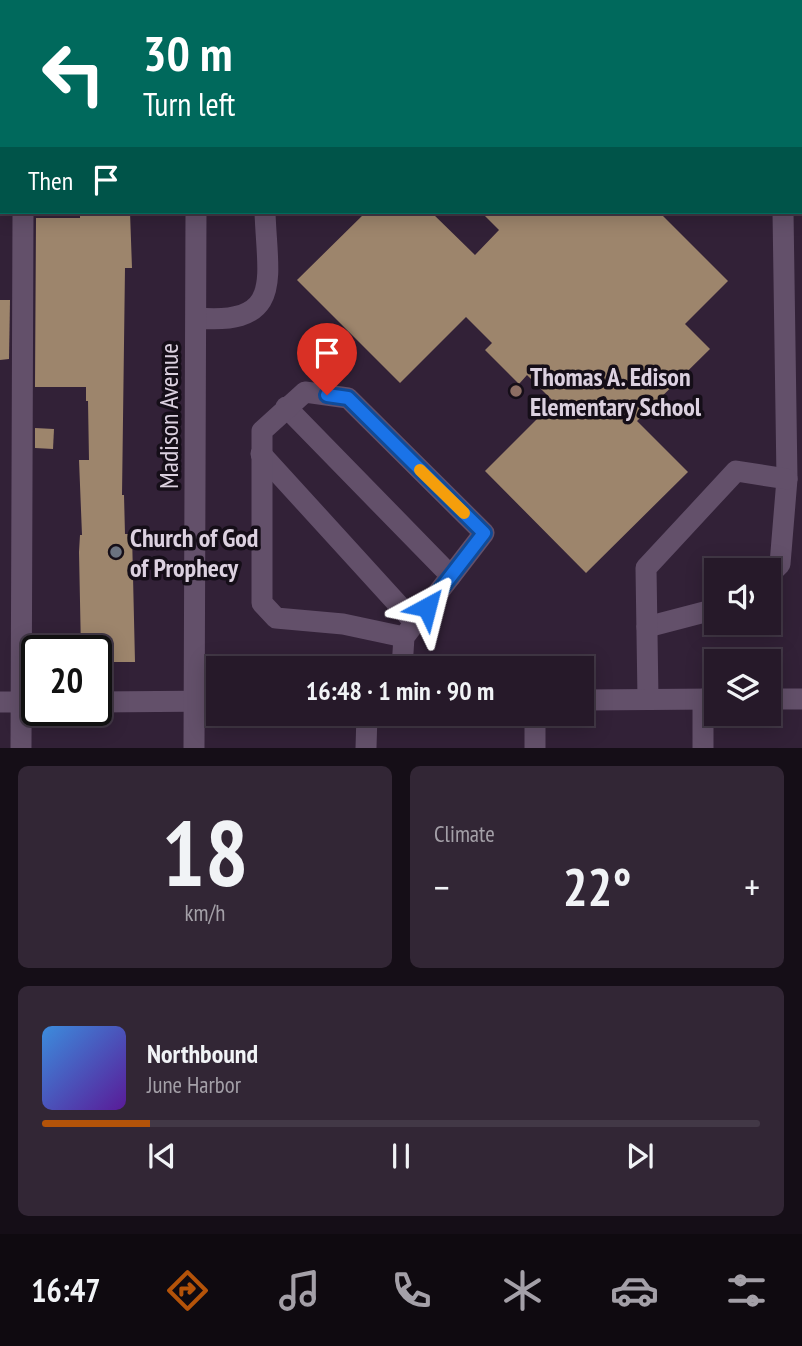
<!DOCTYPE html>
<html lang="en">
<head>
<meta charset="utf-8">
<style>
	:root { --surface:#261929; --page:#322635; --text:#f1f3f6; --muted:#a4a0a8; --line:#423846; --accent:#b45309 }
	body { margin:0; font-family:"PT Sans Narrow",sans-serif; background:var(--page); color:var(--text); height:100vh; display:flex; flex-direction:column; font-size:26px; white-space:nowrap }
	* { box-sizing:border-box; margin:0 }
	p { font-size:23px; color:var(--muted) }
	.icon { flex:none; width:38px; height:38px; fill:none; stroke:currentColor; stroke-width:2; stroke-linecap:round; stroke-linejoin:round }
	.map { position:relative; height:748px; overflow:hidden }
	.sheet { display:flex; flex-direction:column; gap:18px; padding:18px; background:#150e17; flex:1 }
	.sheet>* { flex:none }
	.hud { position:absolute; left:0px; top:0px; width:803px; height:214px; box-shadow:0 4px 18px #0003,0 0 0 2px var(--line); background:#00695c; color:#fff; overflow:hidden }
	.buttons { position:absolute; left:704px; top:558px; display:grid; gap:14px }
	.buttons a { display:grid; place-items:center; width:77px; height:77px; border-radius:0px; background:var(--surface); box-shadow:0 4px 18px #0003,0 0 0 2px var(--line); font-size:35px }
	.speed { position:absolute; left:21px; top:635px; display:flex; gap:14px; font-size:35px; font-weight:700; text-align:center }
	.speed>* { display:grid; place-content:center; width:91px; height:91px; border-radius:50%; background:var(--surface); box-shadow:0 4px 18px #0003,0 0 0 2px var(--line); line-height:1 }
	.speed .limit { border:4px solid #111; border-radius:10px; background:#fff; color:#111 }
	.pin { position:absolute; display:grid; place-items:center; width:60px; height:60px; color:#fff; margin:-72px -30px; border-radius:50% 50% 50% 0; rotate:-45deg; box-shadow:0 0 7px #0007 }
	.pin .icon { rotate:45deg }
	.me { position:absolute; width:77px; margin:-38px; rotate:38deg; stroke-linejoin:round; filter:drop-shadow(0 0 5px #0008) }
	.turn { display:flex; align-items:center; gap:24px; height:147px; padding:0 28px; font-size:32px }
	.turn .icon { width:91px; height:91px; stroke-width:2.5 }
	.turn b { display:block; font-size:49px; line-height:60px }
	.then { display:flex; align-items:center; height:66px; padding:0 28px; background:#0003; gap:14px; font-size:26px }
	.big { font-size:52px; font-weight:700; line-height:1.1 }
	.sheet .tile { flex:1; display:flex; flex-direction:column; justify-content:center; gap:10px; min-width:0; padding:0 24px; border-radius:10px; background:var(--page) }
	.sheet .dial { align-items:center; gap:0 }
	.dial b { font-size:91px; line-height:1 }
	.song { display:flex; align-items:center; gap:21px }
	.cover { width:84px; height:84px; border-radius:10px; background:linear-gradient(135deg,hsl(210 70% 55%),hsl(270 70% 35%)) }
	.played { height:7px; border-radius:4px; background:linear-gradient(90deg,var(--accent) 15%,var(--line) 15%) }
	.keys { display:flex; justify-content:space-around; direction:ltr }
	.heat { display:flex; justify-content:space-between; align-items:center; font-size:38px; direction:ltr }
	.sheet .tiles { flex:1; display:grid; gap:18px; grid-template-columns:1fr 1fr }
	.tile:last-child { grid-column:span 2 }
	.trip { position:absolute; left:206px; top:656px; width:388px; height:70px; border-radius:0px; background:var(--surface); box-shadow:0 4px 18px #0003,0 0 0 2px var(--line); font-weight:700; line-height:70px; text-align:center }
	.dock { display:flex; height:112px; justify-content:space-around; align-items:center; background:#0f0a10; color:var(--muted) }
	.dock .icon { width:49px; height:49px }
	.dock .selected { color:var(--accent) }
	.dock b { font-size:32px; color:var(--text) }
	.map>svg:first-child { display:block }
	.building { fill:#9d856c }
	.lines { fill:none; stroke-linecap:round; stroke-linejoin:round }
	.minor { stroke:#63506a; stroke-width:21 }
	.route-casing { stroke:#114b97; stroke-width:18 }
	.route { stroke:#1a73e8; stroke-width:12 }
	.slow { stroke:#f59e0b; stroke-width:12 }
	.education-dot { fill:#8d6e63; stroke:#150e18; stroke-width:2.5 }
	.worship-dot { fill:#6b7280; stroke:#150e18; stroke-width:2.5 }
	.labels { text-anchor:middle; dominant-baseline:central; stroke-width:7; stroke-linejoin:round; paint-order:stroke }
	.poi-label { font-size:26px; font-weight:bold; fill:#dcd1e0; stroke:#150e18; text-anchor:start }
	.street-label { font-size:26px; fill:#dcd1e0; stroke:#150e18 }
</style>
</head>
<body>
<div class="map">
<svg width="802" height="748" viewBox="0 0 802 748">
	<rect width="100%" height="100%" fill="#322137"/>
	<g class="building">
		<path d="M 80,212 L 130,212 L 132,268 L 125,268 L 122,495 L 124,495 L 125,534 L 132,534 L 135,662 L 96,662 L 96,651 L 81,651 L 79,552 L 80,535 L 82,535 L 79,460 L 89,460 L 88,401 L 86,401 L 86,387 L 35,387 L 36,218 L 80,218 Z"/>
		<path d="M 366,212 L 431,212 L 475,255 L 499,230 L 481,212 L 659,212 L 728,281 L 685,324 L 710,349 L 637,421 L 688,472 L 586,573 L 485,471 L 554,402 L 527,375 L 519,384 L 485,350 L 492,343 L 466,317 L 400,383 L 297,280 Z"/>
		<path d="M 0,300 L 10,300 L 9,359 L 0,360 Z"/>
		<path d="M 35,428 L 54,429 L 53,449 L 35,448 Z"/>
	</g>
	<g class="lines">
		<g class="minor">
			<path d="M 662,0 L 663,2"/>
			<path d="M 784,0 L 786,2"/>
			<path d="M 24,2 L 24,0"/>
			<path d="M 195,2 L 195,0"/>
			<path d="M 0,21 L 2,21"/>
			<path d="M 197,318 C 285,326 267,277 265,212"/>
			<path d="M 286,407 L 451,576"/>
			<path d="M 261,454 L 415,623"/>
			<path d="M 768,576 L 780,564 L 787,479 L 783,212"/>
			<path d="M 647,627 L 716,609"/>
			<path d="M 402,668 L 404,637 L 484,533 L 348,398 L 305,392 L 262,431 L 262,603 L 276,618 L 343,624 L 404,637"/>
			<path d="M 648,699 L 646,568 L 736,471 L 787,479"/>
			<path d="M 768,699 L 802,699"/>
			<path d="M 583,700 L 716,699"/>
			<path d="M 0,702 L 37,702"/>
			<path d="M 96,702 L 219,701"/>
			<path d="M 21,748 L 23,212"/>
			<path d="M 194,748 L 196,212"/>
			<path d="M 366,748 L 367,714"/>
			<path d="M 535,748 L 535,714"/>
			<path d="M 703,748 L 703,699"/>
		</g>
	</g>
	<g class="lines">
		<defs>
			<path id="route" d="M 327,395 L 348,398 L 484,533 L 427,607"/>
		</defs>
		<use href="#route" class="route-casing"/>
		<use href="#route" class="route"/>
		<path class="slow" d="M 420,470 L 464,513"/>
	</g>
	<circle class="education-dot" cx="516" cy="391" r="7"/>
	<circle class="worship-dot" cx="116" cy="552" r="7"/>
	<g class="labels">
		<g class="poi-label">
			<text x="530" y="376">Thomas A. Edison<tspan x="530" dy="30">Elementary School</tspan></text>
			<text x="130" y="537">Church of God<tspan x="130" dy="30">of Prophecy</tspan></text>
		</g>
		<g class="street-label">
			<text transform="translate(168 416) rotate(-90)">Madison Avenue</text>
		</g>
	</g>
</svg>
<div class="buttons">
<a><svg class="icon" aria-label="sound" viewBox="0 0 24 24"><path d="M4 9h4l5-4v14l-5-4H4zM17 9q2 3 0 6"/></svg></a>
<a><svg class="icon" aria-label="layers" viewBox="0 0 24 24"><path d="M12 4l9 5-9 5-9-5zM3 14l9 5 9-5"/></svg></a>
</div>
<div class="speed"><div class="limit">20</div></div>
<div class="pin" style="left:327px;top:395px;background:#d93025"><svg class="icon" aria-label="arrive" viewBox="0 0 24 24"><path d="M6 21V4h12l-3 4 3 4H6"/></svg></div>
<svg class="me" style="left:427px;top:607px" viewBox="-20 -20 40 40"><path d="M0-17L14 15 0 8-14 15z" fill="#1a73e8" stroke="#fff" stroke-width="4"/></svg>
<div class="trip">16:48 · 1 min · 90 m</div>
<div class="hud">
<div class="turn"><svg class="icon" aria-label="left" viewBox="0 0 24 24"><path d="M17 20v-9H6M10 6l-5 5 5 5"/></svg><div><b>30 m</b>Turn left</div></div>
<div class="then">Then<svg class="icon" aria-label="arrive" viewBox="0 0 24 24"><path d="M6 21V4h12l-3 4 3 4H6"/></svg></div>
</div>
</div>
<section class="sheet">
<div class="tiles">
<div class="tile dial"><b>18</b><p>km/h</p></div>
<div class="tile"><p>Climate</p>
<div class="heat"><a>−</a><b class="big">22°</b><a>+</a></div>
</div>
<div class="tile">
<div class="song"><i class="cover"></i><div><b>Northbound</b><p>June Harbor</p></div></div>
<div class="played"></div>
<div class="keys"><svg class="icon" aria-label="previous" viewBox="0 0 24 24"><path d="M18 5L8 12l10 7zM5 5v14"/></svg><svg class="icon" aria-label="pause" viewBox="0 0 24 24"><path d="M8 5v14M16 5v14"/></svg><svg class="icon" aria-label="next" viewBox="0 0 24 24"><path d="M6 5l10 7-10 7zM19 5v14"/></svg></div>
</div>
</div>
</section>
<nav class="dock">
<b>16:47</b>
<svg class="icon selected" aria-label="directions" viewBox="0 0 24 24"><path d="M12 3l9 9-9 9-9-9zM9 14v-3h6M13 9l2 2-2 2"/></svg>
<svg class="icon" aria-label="music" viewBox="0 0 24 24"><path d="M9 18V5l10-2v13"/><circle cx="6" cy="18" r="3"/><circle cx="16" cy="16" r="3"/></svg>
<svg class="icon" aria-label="phone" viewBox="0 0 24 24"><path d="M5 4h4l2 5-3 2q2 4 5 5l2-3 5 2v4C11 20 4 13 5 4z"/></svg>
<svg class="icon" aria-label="climate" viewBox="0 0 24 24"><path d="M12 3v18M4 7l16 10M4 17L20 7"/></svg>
<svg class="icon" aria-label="car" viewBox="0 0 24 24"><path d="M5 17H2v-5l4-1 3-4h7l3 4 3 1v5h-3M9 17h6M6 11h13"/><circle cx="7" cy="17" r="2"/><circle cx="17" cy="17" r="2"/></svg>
<svg class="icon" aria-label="filters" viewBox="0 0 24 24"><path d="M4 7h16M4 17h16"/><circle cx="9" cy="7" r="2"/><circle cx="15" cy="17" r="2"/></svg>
</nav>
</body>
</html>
